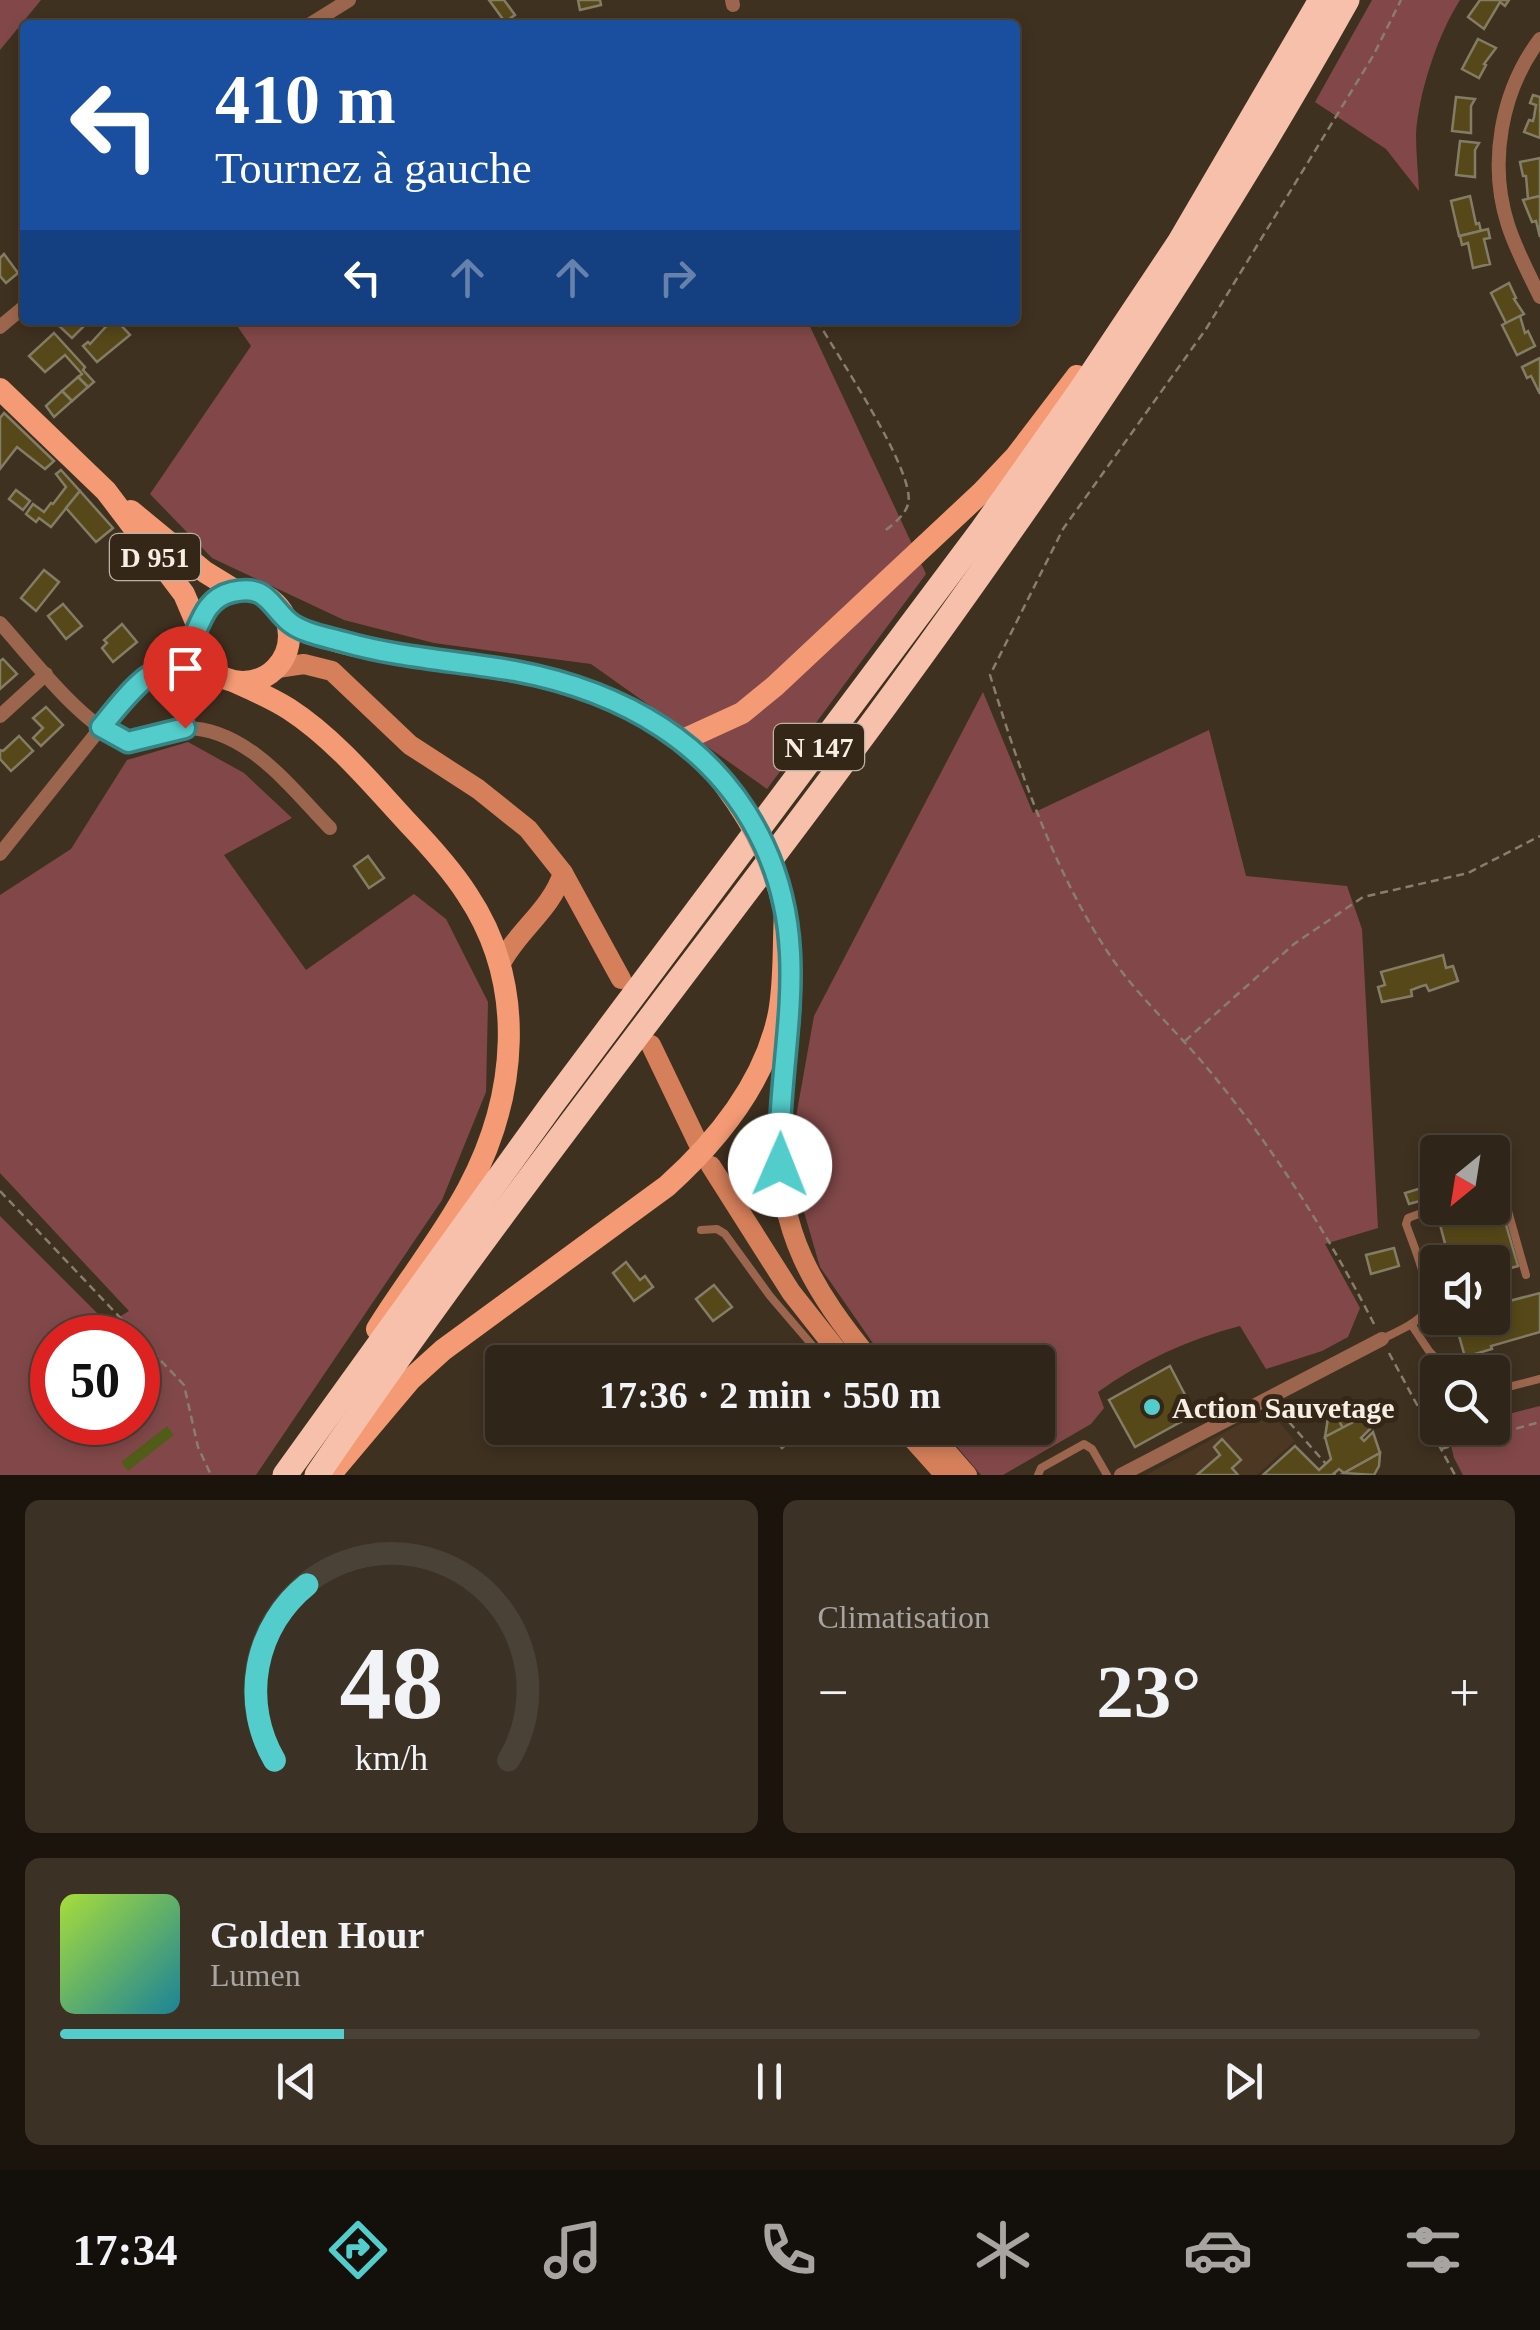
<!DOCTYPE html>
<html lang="fr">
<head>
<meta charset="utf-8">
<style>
	:root { --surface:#2f2518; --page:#3b3125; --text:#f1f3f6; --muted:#a7a5a2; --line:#4a4237; --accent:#53cdcb }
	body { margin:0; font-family:Georgia,serif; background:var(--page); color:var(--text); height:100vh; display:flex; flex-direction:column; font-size:38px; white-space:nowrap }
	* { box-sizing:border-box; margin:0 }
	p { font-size:32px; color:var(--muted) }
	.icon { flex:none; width:55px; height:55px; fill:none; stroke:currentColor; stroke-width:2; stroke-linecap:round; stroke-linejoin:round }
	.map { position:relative; height:1475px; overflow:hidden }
	.drawer { display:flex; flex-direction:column; gap:25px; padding:25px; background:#1a140d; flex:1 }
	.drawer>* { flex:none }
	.guide { position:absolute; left:20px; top:20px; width:1000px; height:305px; border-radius:10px; box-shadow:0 5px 15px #0003,0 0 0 2px var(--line); background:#1a4fa0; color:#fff; overflow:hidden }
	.needle { width:65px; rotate:210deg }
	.fabs { position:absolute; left:1420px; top:1135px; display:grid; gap:20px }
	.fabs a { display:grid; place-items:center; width:90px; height:90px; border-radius:10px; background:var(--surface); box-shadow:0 5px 15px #0003,0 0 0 2px var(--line); font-size:50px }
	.speed { position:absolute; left:30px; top:1315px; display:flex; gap:20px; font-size:50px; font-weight:700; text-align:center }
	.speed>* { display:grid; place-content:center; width:130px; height:130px; border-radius:50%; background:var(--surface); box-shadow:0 5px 15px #0003,0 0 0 2px var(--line); line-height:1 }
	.speed .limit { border:15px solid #d22; background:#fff; color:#111 }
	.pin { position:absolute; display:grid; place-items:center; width:85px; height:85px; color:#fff; margin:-102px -42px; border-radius:50% 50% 50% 0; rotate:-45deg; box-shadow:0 0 10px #0007 }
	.pin .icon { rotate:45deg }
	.me { position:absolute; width:110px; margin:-55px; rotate:1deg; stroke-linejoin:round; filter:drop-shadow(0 0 8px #0008) }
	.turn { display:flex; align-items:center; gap:35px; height:210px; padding:0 30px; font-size:45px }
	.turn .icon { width:130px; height:130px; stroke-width:2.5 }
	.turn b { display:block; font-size:70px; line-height:85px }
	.lanes { display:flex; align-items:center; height:95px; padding:0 30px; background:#0003; justify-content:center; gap:50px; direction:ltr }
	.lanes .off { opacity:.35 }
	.big { font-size:75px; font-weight:700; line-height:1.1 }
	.drawer .widget { flex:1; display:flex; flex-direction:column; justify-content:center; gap:15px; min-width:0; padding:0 35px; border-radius:15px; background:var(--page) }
	.drawer .dial { align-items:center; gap:0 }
	.dial svg { height:260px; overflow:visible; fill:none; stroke:var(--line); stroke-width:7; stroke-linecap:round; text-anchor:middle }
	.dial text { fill:var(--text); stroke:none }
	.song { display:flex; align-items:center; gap:30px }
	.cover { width:120px; height:120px; border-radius:15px; background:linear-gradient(135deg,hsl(80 70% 55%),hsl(190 70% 35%)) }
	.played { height:10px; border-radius:5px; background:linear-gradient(90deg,var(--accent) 20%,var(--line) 20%) }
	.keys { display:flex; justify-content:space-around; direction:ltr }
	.heat { display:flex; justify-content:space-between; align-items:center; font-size:55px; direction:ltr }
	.drawer .tiles { flex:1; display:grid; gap:25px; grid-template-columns:1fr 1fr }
	.widget:last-child { grid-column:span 2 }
	.trip { position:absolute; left:485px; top:1345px; width:570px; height:100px; border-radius:10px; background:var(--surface); box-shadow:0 5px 15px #0003,0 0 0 2px var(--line); font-weight:700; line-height:100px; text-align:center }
	.tabs { display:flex; height:160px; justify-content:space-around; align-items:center; background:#130f0a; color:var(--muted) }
	.tabs .icon { width:70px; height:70px }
	.tabs .active { color:var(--accent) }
	.tabs b { font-size:45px; color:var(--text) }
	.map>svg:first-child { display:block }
	.built { fill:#4c3822 }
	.green { fill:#824849; fill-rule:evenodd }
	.water { fill:#515c19 }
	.building { fill:#564818; stroke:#847d66; stroke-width:2.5 }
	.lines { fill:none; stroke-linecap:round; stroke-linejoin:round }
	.path { stroke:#897d6e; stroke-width:2.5; stroke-dasharray:8 5; stroke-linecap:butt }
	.lane { stroke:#9c664e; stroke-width:8 }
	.street { stroke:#9c664e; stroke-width:14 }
	.secondary { stroke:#d5805a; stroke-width:20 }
	.primary { stroke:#f49b75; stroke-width:22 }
	.highway { stroke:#f6c0aa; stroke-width:25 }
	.primary-bridge { stroke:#f49b75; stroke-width:22 }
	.route-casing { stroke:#368584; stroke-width:25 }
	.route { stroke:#53cdcb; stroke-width:18 }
	.poi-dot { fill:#53cdcb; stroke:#352717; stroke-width:4 }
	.labels { text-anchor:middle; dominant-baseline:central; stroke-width:10; stroke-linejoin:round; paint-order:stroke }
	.shield { fill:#352717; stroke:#bdb2a6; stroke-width:2.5 }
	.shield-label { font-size:28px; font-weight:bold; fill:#f7eee3 }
	.poi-label { font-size:30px; font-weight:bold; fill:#f7eee3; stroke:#352717; text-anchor:start }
</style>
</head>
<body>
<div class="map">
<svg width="1540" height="1475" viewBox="0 0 1540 1475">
	<rect width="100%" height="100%" fill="#3f3120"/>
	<path class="built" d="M 1268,1409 L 1295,1441 L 1257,1475 L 1146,1475 Z"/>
	<g class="green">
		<path d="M 0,0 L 41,0 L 0,50 Z"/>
		<path d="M 1372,0 L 1460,0 C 1438,34 1418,94 1416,135 C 1416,153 1418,172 1419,191 L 1386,149 L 1315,102 Z"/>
		<path d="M 233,320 L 807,320 L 926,574 L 767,789 L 591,664 L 434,643 L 344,620 L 212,558 L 150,494 L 251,346 Z"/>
		<path d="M 983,692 L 1033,813 L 1209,730 L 1246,876 L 1347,886 L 1362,929 L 1378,1228 L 1325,1244 L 1360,1308 L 1348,1337 L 1322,1351 L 1266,1369 L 1240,1326 C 1189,1339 1141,1361 1098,1392 L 1104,1408 L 1091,1424 L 1003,1475 L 981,1475 L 941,1428 L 1038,1428 L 1038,1362 L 886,1362 L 820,1267 L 802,1205 L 796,1117 L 814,1016 Z"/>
		<path d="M 188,742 L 244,773 L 292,818 L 224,855 L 306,970 L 414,894 L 446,919 L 488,1002 L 486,1092 L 442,1200 L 256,1475 L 0,1475 L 0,1216 L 108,1324 L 129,1311 L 0,1173 L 0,895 L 71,849 L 127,760 ZM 52,1338 L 138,1338 L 138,1422 L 52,1422 Z"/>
		<path d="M 1540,1406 L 1540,1475 L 1463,1475 L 1454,1458 L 1447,1429 L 1492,1428 L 1493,1418 Z"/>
	</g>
	<path class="water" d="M 167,1426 L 174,1435 L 128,1471 L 121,1462 Z"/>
	<g class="building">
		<path d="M 489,0 L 504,0 L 515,15 L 505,22 Z"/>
		<path d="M 600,0 L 601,5 L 580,10 L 578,0 Z"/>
		<path d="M 1480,0 L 1509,0 L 1505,6 L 1500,2 L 1484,29 L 1468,17 Z"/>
		<path d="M 1478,39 L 1496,48 L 1484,64 L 1486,65 L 1479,78 L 1462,69 Z"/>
		<path d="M 1533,95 L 1540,97 L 1540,138 L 1524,132 L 1529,120 L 1533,121 L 1534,117 L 1536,105 L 1530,103 Z"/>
		<path d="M 1456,97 L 1475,99 L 1471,106 L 1471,133 L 1452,131 Z"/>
		<path d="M 1460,141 L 1479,143 L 1475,150 L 1475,177 L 1456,175 Z"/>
		<path d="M 1540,158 L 1540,196 L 1528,199 L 1526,176 L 1523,176 L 1520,162 Z"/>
		<path d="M 1470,196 L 1476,224 L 1479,223 L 1481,231 L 1459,236 L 1451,201 Z"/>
		<path d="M 1540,196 L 1540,237 L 1536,221 L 1532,222 L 1523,200 Z"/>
		<path d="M 1488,229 L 1490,238 L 1484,239 L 1490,264 L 1473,268 L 1468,243 L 1462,245 L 1460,236 Z"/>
		<path d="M 4,254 L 18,273 L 6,283 L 0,276 L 0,258 Z"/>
		<path d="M 1509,283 L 1516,298 L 1514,299 L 1524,314 L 1506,323 L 1491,293 Z"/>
		<path d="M 1520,316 L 1525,333 L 1528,331 L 1535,346 L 1517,355 L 1502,325 Z"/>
		<path d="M 61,320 L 76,320 L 83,327 L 72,338 L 57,324 Z"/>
		<path d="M 112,320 L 116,320 L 130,335 L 97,362 L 83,346 L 88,342 L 90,344 Z"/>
		<path d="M 54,333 L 85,367 L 83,370 L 94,382 L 88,387 L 78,377 L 82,374 L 65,355 L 45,372 L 29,356 Z"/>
		<path d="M 1540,358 L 1540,394 L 1531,376 L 1527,378 L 1522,367 Z"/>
		<path d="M 78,377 L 88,387 L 72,401 L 62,391 Z"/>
		<path d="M 62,391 L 72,401 L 54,417 L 46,406 Z"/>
		<path d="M 4,413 L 54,461 L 45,469 L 17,447 L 0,469 L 0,418 Z"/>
		<path d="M 61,470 L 80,491 L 51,527 L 39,518 L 36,522 L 26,514 L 33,504 L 44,512 L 51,503 L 53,504 L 66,487 L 56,474 Z"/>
		<path d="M 16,490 L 30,501 L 23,510 L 9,499 Z"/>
		<path d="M 80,491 L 113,528 L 96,542 L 66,508 Z"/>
		<path d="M 44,570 L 59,582 L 36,611 L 21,598 Z"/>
		<path d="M 63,604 L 82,626 L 66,639 L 48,616 Z"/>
		<path d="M 122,624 L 137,642 L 113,662 L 102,648 L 107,643 L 104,640 Z"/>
		<path d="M 3,659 L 17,674 L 0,689 L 0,661 Z"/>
		<path d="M 46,707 L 63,725 L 41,746 L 33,738 L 43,728 L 33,718 Z"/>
		<path d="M 19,736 L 33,751 L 11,771 L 0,759 L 0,750 L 3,751 Z"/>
		<path d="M 368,856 L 384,878 L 369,888 L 354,866 Z"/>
		<path d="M 1443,955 L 1446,968 L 1453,966 L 1458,981 L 1429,991 L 1426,985 L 1422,986 L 1411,990 L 1412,996 L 1382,1002 L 1378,987 L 1385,985 L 1381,972 Z"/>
		<path d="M 1438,1183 L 1438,1196 L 1409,1204 L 1405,1193 Z"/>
		<path d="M 1500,1204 L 1518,1266 L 1492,1273 L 1492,1262 L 1450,1262 L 1439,1221 Z"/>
		<path d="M 1394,1248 L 1399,1266 L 1371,1274 L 1366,1255 Z"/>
		<path d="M 626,1262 L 640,1280 L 645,1276 L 653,1287 L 634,1301 L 613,1273 Z"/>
		<path d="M 1502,1270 L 1510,1301 L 1502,1303 L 1493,1273 Z"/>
		<path d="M 714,1285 L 732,1307 L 713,1321 L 696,1299 Z"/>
		<path d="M 1540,1293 L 1540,1332 L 1491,1346 L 1492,1349 L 1465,1357 L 1454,1318 L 1484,1318 L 1485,1322 L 1498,1319 L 1494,1305 Z"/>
		<path d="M 1170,1366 L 1195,1414 L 1135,1447 L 1109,1400 Z"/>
		<path d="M 1339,1410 L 1351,1412 L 1338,1419 L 1343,1428 L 1325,1437 L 1328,1418 Z"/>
		<path d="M 1351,1412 L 1361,1418 L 1343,1428 L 1338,1419 Z"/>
		<path d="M 1361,1418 L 1371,1428 L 1361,1438 L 1364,1441 L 1373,1432 L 1380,1453 L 1344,1473 L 1339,1469 L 1332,1475 L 1263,1475 L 1295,1446 L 1319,1470 L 1331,1459 L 1325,1437 Z"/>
		<path d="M 766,1428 L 792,1428 L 798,1435 L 782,1448 Z"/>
		<path d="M 1222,1439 L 1241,1460 L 1232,1468 L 1238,1475 L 1197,1475 L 1220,1455 L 1214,1447 Z"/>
		<path d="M 1380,1453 L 1379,1466 L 1374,1475 L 1344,1473 Z"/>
	</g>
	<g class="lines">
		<g class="path">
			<path d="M 817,320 C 835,352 917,473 908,504 C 905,516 891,526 882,533"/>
			<path d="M 1185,1041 L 1294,944 L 1363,897 L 1468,873 L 1540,836"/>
			<path d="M 0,1191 L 184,1385 L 198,1447 L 211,1475"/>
			<path d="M 1374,1324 C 1328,1234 1273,1147 1208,1069 C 1176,1030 1137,996 1109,954 C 1054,872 1019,769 990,675 L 1063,529 L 1206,329 L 1373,56 L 1401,0"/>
			<path d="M 1389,1353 L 1455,1475"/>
			<path d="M 1289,1422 L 1326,1464"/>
			<path d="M 1441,1449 L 1540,1422"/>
			<path d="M 1334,1473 L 1335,1475"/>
		</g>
		<g class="lane">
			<path d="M 1492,1192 L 1503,1193 L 1526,1275"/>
			<path d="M 701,1230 L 717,1229 L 725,1234 L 770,1296 L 818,1352"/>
			<path d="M 1411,1324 L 1429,1351 L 1449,1372"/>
			<path d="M 1382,1339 C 1395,1332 1413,1326 1422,1315 C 1437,1297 1413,1245 1406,1224 L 1408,1218 L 1438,1207"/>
			<path d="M 1492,1391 L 1540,1379"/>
			<path d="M 1268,1399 L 1281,1413"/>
			<path d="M 1038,1475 L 1041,1468 L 1084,1444 L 1092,1449 L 1107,1475"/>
		</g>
		<g class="street">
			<path d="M 732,0 L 733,5"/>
			<path d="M 309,25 L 349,0"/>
			<path d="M 1540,39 C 1501,91 1488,163 1508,225 C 1516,250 1529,274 1540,297"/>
			<path d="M 0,327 L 25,306"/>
			<path d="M 0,623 C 30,656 76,717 115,736 C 137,748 158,729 181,728 C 245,725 291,788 330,828"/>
			<path d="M 177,663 L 196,637"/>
			<path d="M 0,716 L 46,674"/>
			<path d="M 0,854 L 111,715 L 150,674 L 177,663 L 210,669"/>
			<path d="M 1121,1475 L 1382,1339"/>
		</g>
		<g class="secondary">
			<path d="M 277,668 L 304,664 L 332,671 L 410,745 L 478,789 L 528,829 L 563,873 L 621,979"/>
			<path d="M 500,965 C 517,931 551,910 563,873"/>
			<path d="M 792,974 C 794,1028 781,1081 779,1135 C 777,1232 813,1290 872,1362"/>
			<path d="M 651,1045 L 698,1143"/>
			<path d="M 711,1166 L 791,1292 L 846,1362"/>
			<path d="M 903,1428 L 945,1475"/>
			<path d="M 926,1428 L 967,1475"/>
		</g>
		<g class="primary">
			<path d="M 0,389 L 106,491 L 184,594 L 198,627"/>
			<path d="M 131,511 L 205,572 L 236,591"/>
			<circle cx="243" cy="636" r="46"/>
			<path d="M 286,620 C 327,645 380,651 427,658 C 541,675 622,684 710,766"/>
			<path d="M 235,682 C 253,690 272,698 289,709 C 335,739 372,784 409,824 C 430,846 451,869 467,894 C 528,985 517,1097 468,1189 C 442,1238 406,1282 377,1329"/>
			<path d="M 683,740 L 742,713 L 775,686 L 982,492 L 1016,456 L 1077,376"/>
			<path d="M 330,1475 L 411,1379 L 443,1350 L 667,1186 C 718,1140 765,1083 779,1013 C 785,980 783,946 785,913"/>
		</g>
		<g class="highway">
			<path d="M 285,1475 L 553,1103 L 982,530 L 1081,390 L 1179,243 L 1321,0"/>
			<path d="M 317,1475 C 529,1163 770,873 987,564 C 1116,382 1238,195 1347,0"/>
		</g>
		<path class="primary-bridge" d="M 710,766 C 747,812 772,855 785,913"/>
	</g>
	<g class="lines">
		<defs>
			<path id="route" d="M 185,728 L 128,742 L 101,727 C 115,710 130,690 147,677 C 157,670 171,669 180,660 C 200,637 198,600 232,592 C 266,584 269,604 288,621 C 301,633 327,637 344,642 C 400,658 458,661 515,671 C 621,691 717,743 764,845 C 815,954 776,1053 780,1165"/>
		</defs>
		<use href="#route" class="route-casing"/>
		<use href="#route" class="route"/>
	</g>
	<circle class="poi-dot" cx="1152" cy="1407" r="10"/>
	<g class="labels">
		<g class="shield">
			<rect x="110" y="534" width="90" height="46" rx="8"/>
			<rect x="774" y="724" width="90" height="46" rx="8"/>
		</g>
		<g class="shield-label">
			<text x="155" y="557">D 951</text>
			<text x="819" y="747">N 147</text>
		</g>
		<g class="poi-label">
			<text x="1172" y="1407">Action Sauvetage</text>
		</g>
	</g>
</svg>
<div class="fabs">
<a><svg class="needle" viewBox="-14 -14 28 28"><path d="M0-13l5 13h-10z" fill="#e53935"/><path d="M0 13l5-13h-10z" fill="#a7a5a2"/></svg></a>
<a><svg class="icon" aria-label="sound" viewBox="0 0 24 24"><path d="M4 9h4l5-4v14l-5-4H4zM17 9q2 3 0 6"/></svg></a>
<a><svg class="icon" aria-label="search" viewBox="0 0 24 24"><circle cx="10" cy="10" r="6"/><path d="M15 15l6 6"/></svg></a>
</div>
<div class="speed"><div class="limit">50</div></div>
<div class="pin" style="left:185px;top:728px;background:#d93025"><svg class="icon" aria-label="arrive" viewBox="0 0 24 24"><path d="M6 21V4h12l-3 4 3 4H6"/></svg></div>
<svg class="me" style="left:780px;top:1165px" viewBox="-20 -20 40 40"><circle r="19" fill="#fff"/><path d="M0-13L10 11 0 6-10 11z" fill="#53cdcb"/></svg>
<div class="trip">17:36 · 2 min · 550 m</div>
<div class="guide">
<div class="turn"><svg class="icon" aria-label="left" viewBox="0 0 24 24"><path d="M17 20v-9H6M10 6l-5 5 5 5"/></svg><div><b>410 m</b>Tournez à gauche</div></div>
<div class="lanes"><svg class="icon" aria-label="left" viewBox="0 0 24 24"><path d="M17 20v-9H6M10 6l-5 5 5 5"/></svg><svg class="icon off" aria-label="ahead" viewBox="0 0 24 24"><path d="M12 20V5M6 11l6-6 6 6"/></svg><svg class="icon off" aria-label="ahead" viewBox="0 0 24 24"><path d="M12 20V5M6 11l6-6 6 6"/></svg><svg class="icon off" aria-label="right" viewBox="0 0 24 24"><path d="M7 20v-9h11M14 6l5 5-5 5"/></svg></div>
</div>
</div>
<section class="drawer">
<div class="tiles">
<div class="widget dial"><svg viewBox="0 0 100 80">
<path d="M14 69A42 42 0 1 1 86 69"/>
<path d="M14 69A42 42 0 0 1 24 15" stroke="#53cdcb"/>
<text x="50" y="56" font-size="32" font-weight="700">48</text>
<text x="50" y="72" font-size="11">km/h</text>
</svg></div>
<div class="widget"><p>Climatisation</p>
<div class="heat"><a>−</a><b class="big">23°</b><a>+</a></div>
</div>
<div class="widget">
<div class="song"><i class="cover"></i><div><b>Golden Hour</b><p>Lumen</p></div></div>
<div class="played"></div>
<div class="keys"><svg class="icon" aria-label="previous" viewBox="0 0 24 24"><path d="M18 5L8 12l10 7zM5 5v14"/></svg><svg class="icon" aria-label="pause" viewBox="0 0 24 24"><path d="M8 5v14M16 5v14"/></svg><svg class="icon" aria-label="next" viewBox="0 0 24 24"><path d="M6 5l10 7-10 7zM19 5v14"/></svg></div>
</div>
</div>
</section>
<nav class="tabs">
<b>17:34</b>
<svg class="icon active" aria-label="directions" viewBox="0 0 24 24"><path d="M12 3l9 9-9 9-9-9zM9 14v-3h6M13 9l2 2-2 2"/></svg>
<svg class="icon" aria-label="music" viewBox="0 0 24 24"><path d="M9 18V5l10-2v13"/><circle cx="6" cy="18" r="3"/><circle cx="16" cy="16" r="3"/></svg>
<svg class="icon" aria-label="phone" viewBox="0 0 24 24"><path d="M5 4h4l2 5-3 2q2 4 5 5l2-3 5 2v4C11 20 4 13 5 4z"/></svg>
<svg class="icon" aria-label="climate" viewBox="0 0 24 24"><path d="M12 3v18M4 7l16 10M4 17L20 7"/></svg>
<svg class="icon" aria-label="car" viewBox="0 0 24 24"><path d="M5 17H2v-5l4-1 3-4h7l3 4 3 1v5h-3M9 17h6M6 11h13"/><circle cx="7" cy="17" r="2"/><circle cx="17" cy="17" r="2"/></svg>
<svg class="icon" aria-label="filters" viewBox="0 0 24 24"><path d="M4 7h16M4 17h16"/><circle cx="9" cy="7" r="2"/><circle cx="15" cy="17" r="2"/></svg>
</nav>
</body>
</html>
